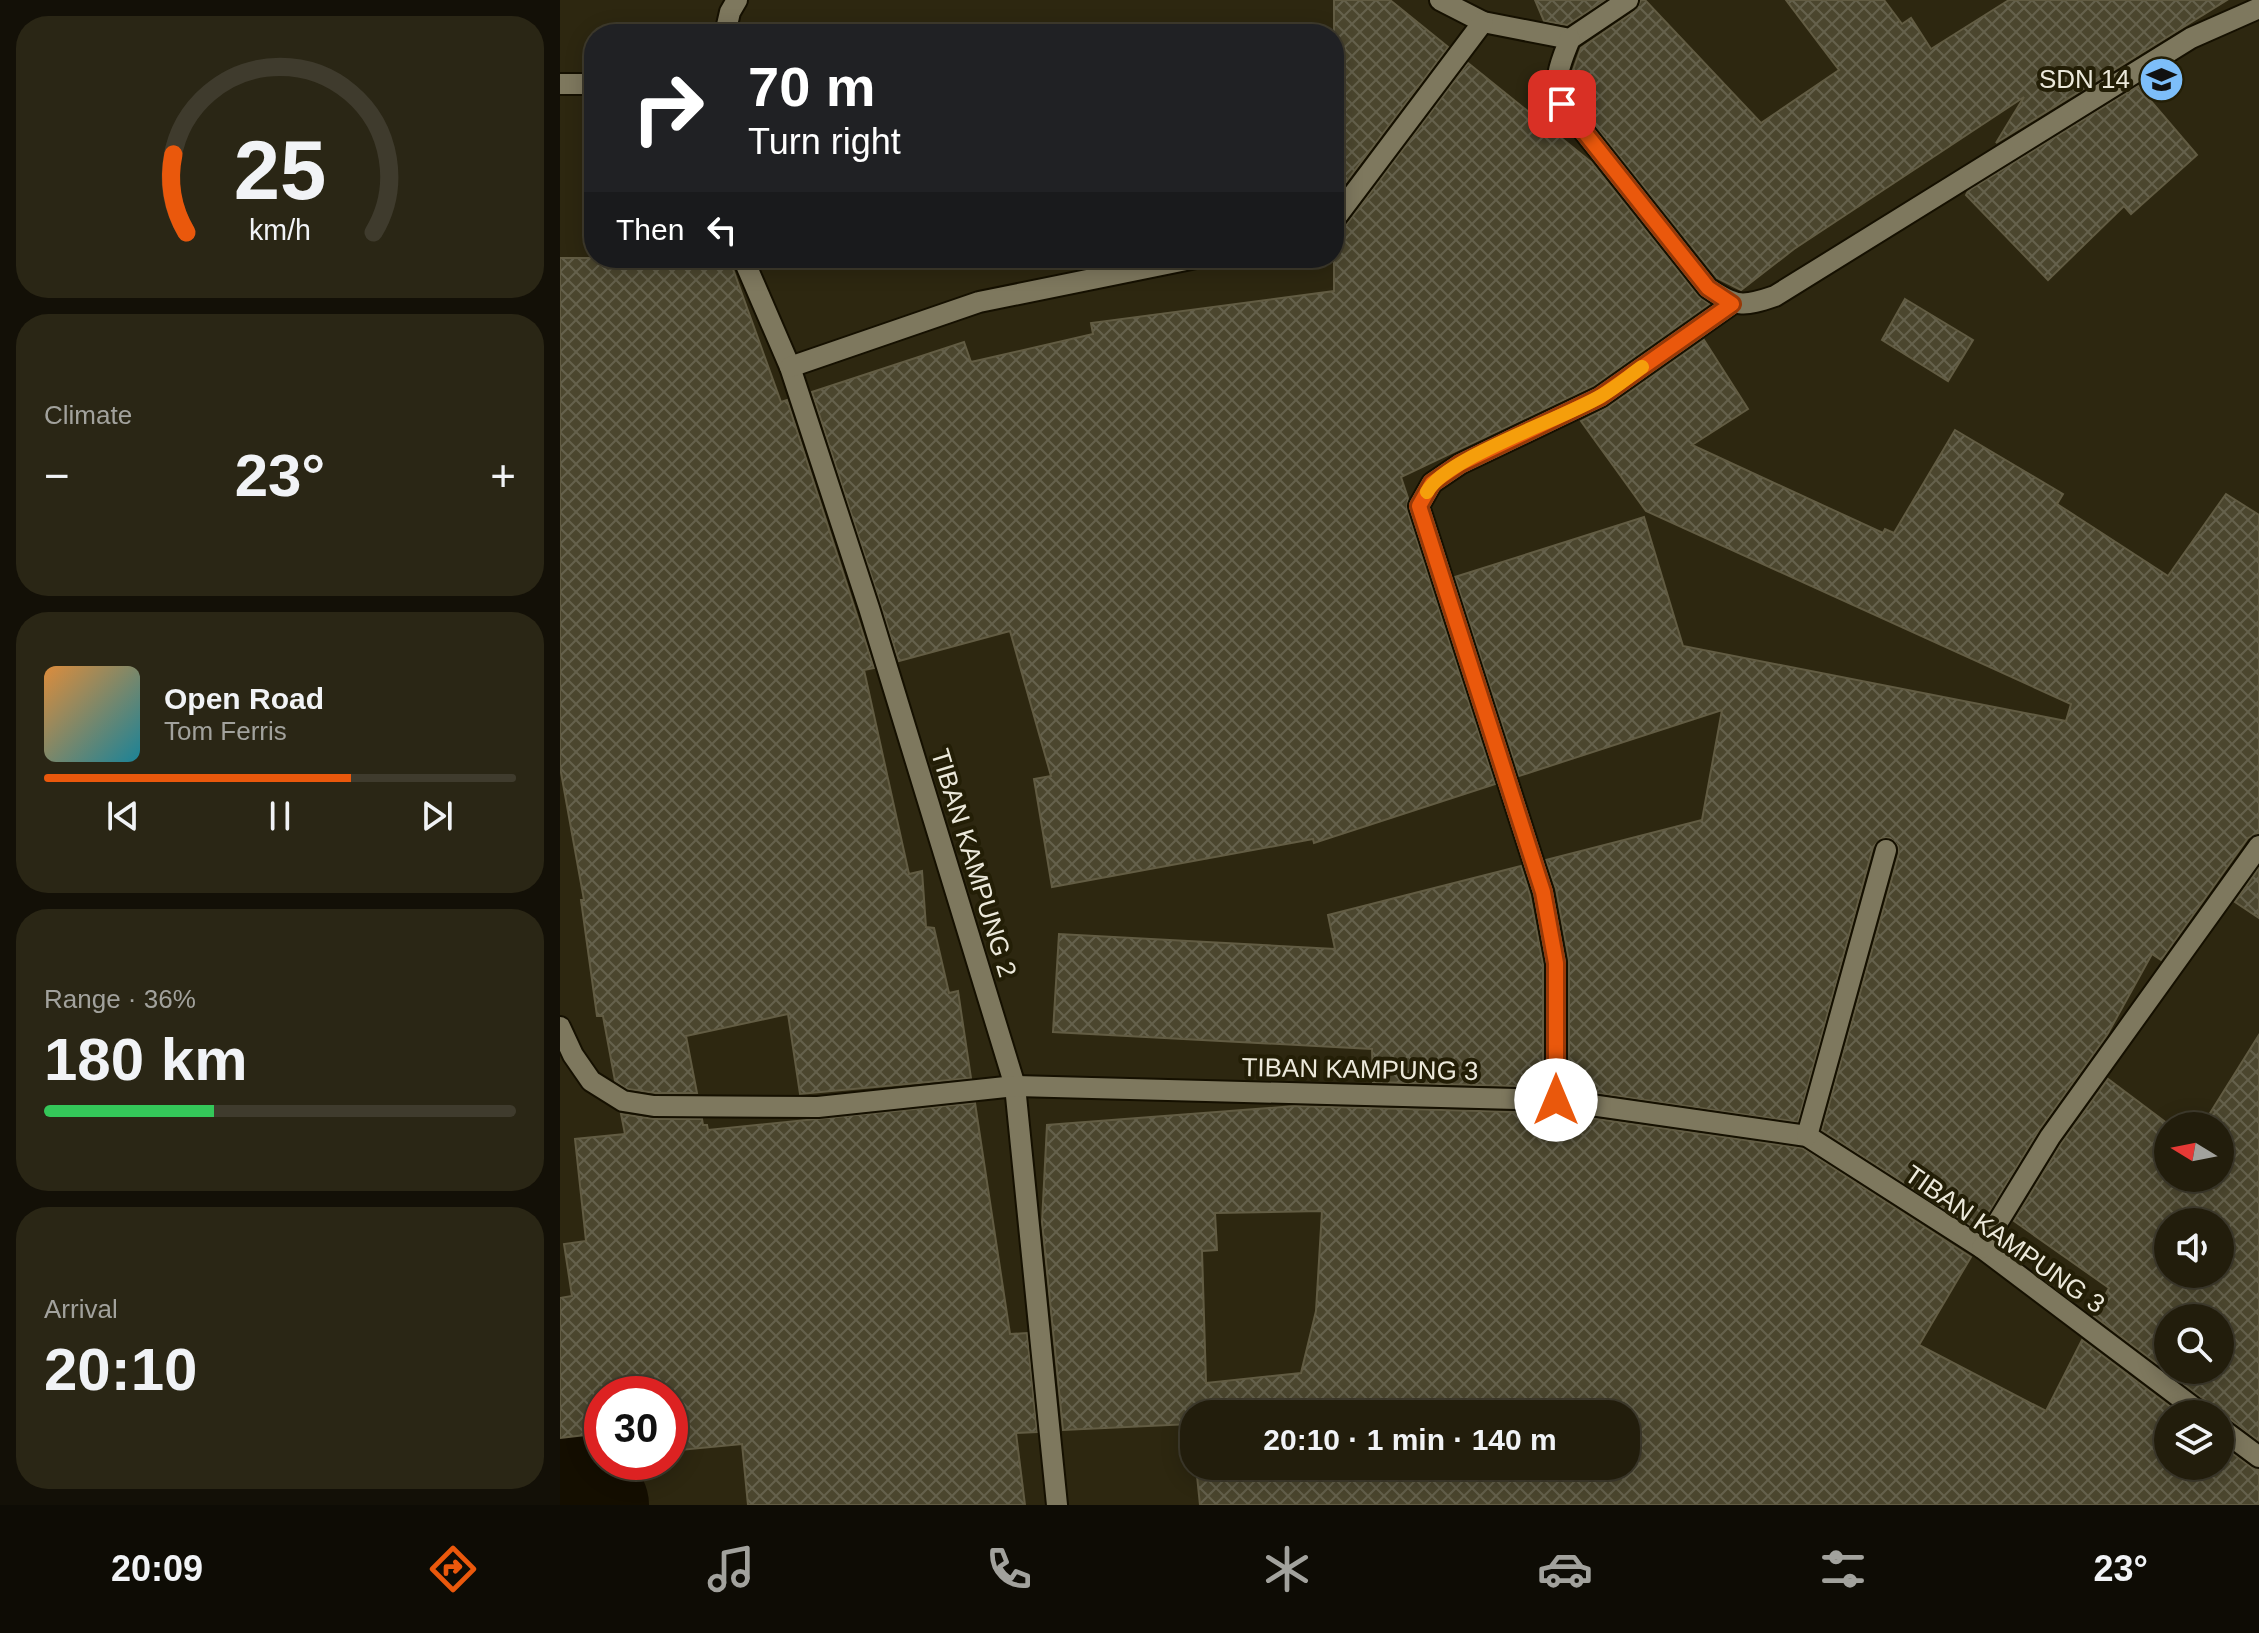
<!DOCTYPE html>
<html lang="en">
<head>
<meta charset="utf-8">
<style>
	:root { --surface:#221d0c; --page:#2a2615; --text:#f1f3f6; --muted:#a2a29d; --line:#3f3b2d; --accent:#ea580c }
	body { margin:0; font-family:Arial,sans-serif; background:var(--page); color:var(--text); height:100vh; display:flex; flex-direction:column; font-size:30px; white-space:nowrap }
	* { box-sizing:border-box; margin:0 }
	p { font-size:26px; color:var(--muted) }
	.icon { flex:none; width:44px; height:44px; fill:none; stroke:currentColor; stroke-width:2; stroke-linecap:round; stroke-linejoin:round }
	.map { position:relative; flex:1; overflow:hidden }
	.drawer { display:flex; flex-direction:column; gap:16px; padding:16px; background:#131007; width:560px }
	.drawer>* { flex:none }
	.top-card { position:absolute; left:24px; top:24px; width:760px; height:244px; border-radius:32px; box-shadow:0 4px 20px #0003,0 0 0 2px var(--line); background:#202124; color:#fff; overflow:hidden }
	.needle { width:52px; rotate:280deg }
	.fabs { position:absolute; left:1594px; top:1112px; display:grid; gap:16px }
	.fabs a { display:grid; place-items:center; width:80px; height:80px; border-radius:50%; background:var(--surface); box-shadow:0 4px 20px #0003,0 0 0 2px var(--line); font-size:40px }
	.speed { position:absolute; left:24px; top:1376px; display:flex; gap:16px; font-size:40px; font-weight:700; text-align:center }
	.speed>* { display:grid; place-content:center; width:104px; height:104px; border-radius:50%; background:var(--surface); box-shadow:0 4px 20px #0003,0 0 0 2px var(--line); line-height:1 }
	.speed .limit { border:12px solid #d22; background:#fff; color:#111 }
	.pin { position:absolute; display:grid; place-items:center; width:68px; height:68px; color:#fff; margin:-34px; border-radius:16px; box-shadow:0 4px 12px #0006 }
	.me { position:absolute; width:88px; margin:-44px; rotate:0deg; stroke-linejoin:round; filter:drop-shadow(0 0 6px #0008) }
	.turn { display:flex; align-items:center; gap:28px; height:168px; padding:0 32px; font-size:36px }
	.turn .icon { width:104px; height:104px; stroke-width:2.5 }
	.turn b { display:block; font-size:56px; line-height:68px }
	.then { display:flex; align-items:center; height:76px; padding:0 32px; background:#0003; gap:16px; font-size:30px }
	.big { font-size:60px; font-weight:800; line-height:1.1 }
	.drawer .card { flex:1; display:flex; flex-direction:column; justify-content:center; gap:12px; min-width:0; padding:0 28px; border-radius:32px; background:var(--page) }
	.drawer .dial { align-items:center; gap:0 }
	.dial svg { height:208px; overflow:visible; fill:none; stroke:var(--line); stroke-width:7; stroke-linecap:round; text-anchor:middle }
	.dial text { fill:var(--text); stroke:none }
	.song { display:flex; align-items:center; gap:24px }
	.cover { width:96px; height:96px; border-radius:12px; background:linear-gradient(135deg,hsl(30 70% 55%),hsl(190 70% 35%)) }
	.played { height:8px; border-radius:4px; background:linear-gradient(90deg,var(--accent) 65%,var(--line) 65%) }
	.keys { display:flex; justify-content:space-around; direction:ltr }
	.heat { display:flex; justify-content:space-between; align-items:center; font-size:44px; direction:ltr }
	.charge { height:12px; border-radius:6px; background:linear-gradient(90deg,#34c759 36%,var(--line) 0) }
	.trip { position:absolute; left:620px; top:1400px; width:460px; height:80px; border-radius:32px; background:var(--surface); box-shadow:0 4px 20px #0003,0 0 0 2px var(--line); font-weight:800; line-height:80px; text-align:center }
	.menu { display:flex; height:128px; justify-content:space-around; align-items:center; background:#0e0c05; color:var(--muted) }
	.menu .icon { width:56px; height:56px }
	.menu .active { color:var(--accent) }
	.menu b { font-size:36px; color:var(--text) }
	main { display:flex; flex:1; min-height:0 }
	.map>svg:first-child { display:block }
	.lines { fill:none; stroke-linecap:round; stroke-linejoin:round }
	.river { stroke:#140e00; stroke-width:112 }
	.building { fill:url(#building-cross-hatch); stroke:#625c43; stroke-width:2; fill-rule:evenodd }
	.minor-casing { stroke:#151000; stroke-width:24 }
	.minor { stroke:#7e785e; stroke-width:20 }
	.route-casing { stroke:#983908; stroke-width:20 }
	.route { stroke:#ea580c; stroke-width:14 }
	.slow { stroke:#f59e0b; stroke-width:14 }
	.labels { text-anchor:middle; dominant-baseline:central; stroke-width:8; stroke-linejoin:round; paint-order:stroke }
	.poi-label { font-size:26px; fill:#ece9db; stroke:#231e06; text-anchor:end }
	.street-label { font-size:26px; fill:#ece9db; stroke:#231e06 }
</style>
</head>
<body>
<main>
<section class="drawer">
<div class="card dial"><svg viewBox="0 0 100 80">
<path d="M14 69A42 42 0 1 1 86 69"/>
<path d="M14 69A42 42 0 0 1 9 39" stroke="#ea580c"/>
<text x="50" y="56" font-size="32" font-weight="700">25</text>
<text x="50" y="72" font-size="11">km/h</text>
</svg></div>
<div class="card"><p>Climate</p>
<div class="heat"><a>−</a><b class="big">23°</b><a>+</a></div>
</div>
<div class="card">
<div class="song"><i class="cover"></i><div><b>Open Road</b><p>Tom Ferris</p></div></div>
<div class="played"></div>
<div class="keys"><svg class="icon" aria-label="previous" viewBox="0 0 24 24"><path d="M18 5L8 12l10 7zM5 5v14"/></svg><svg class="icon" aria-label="pause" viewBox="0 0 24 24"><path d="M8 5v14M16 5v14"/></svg><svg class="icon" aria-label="next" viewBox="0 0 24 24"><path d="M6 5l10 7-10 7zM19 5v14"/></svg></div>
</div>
<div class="card"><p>Range · 36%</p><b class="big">180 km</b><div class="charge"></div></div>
<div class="card"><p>Arrival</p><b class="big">20:10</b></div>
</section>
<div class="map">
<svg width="1699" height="1505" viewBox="0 0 1699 1505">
	<defs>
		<pattern id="building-cross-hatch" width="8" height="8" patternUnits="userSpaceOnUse" patternTransform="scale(2)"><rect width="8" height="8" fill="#4b462e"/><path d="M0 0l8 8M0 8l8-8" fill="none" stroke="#65614c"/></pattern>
	</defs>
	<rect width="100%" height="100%" fill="#2d2710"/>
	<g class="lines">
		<path class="river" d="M 0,1486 L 33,1505"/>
	</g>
	<g class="building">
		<path d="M 774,0 L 830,0 L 888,47 L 774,198 Z"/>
		<path d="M 975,0 L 1045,0 L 1007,25 L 984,21 Z"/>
		<path d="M 1081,0 L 1085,0 L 1201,123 L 1279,70 L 1226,0 L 1324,0 L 1342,24 L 1351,18 L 1371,49 L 1449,0 L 1667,0 L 1436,143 L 1464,97 L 1234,249 L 1181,290 L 1157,278 L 1018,104 L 1011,87 L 1012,73 L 1021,48 L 1075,11 Z"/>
		<path d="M 908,63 L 1031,162 L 1138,296 L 1149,304 L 1033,386 L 841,477 L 848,498 L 847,510 L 935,784 L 754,843 L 753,839 L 492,887 L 474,779 L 491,776 L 450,631 L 339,661 L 252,392 L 404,342 L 411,362 L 533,334 L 531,323 L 774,291 L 774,233 L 784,228 Z"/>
		<path d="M 1578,86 L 1637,155 L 1571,214 L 1564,206 L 1488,280 L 1406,195 L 1408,191 Z"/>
		<path d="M 0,258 L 169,258 L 221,402 L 227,400 L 314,668 L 304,670 L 349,874 L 362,871 L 366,927 L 374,928 L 389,993 L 398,991 L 411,1078 L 240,1094 L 228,1014 L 126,1036 L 137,1093 L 95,1093 L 68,1089 L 55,1081 L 43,1016 L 37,1016 L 21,900 L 24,900 L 0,767 Z"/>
		<path d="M 1345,299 L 1413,340 L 1388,381 L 1322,340 Z"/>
		<path d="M 1144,340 L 1188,409 L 1132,445 L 1323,533 L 1325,529 L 1334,533 L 1395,430 L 1503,494 L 1497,504 L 1608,576 L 1666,494 L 1699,515 L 1699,833 L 1688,838 L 1601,960 L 1592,954 L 1547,1035 L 1479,1130 L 1418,1230 L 1262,1130 L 1339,853 L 1338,846 L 1330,838 L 1322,838 L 1313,847 L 1238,1122 L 1009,1089 L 1009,961 L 996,889 L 986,860 L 1142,820 L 1162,710 L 959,776 L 895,577 L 1084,517 L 1123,646 L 1506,721 L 1511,704 L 1086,511 L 1021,421 L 1047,408 Z"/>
		<path d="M 961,866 L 970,895 L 983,964 L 983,1087 L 813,1082 L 812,1049 L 493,1032 L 499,934 L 775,949 L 768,915 Z"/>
		<path d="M 1699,868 L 1699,918 L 1675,902 Z"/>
		<path d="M 1699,1035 L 1699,1441 L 1668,1418 L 1655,1414 L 1650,1404 L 1534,1316 L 1549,1288 L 1454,1221 L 1501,1144 L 1548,1079 L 1608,1124 L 1608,1182 L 1610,1178 L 1660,1178 L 1660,1126 L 1642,1126 ZM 1608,1222 L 1660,1222 L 1660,1274 L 1608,1274 ZM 1608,1318 L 1660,1318 L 1660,1370 L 1608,1370 Z"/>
		<path d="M 415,1103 L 450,1334 L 467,1333 L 477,1432 L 456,1433 L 465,1505 L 188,1505 L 182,1444 L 110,1451 L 110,1394 L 42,1394 L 42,1433 L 0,1438 L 0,1298 L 12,1296 L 4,1244 L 26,1241 L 15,1139 L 65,1134 L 61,1114 L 94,1119 L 142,1119 L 143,1125 L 147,1125 L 148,1130 Z"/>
		<path d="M 735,1106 L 995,1113 L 1242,1148 L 1411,1257 L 1359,1345 L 1486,1411 L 1522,1340 L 1620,1414 L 1608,1414 L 1608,1466 L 1660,1466 L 1660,1444 L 1691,1467 L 1699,1470 L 1699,1505 L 640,1505 L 636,1466 L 1066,1466 L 1066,1414 L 634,1414 L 634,1449 L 631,1424 L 503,1430 L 482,1222 L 487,1125 ZM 762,1211 L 756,1311 L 741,1373 L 646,1383 L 642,1251 L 657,1250 L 655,1213 Z"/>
	</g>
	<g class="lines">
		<defs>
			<g id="minor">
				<path d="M 880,0 L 923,22 L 1010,39 L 1068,0"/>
				<path d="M 165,34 L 170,12 L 177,0"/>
				<path d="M 1010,39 C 1000,64 993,77 1002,104 L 1148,288 C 1176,307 1183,307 1215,296 L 1631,38 L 1699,8"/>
				<path d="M 0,84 L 34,84"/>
				<path d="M 774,220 L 923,22"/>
				<path d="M 183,258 L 230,367 L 309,608 L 455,1086 L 497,1505"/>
				<path d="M 230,367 L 419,302 L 636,258"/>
				<path d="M 0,1027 L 13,1055 L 31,1081 L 63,1101 L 94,1106 L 258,1107 L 455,1086 L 996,1100 L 1247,1136 L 1422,1248 L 1642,1414"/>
				<path d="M 996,1100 L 996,963 L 983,892 L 859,506 L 872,483 L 900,464 L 1040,397 L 1172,304"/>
				<path d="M 1247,1136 L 1326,850"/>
				<path d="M 1422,1248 L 1490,1137 L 1699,846"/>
				<path d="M 1660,1428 L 1699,1457"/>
			</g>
		</defs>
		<use href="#minor" class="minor-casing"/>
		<use href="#minor" class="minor"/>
	</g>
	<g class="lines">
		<defs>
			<path id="route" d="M 996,1100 L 996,963 L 983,892 L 859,506 L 872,483 L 900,464 L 1040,397 L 1172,304 L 1148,288 L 1002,104"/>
		</defs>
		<use href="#route" class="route-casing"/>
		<use href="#route" class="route"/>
		<path class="slow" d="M 867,492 C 885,458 1003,419 1041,396 C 1055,388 1068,377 1082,367"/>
	</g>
	<defs>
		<symbol id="school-disc" viewBox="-11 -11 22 22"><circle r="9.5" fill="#7dbef9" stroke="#231e06"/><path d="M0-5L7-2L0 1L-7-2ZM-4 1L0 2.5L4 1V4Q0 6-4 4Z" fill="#111"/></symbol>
	</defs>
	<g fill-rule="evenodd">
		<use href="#school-disc" x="1576" y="54" width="51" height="51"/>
	</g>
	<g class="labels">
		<g class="poi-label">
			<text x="1570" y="79">SDN 14</text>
		</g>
		<g class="street-label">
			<text transform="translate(414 863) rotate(73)">TIBAN KAMPUNG 2</text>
			<text transform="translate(800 1069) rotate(1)">TIBAN KAMPUNG 3</text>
			<text transform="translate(1445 1239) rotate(35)">TIBAN KAMPUNG 3</text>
		</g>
	</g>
</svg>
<div class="fabs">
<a><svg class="needle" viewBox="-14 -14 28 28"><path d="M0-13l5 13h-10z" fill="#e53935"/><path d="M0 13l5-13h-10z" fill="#a2a29d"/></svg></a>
<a><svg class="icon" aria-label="sound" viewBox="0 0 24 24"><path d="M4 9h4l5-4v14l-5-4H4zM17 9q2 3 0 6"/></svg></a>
<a><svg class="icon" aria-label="search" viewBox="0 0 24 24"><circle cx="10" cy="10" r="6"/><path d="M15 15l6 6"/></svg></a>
<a><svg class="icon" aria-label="layers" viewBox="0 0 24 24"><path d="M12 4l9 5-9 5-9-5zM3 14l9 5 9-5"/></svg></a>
</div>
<div class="speed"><div class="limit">30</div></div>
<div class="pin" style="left:1002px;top:104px;background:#d93025"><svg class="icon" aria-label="arrive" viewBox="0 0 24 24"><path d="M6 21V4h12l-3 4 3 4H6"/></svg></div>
<svg class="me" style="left:996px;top:1100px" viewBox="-20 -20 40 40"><circle r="19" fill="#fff"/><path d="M0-13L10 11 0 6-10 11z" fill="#ea580c"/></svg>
<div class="trip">20:10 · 1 min · 140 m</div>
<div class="top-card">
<div class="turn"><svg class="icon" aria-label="right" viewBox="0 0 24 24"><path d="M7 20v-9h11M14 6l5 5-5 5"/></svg><div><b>70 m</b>Turn right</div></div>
<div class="then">Then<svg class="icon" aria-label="left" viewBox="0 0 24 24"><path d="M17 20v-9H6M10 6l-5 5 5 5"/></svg></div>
</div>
</div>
</main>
<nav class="menu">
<b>20:09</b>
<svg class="icon active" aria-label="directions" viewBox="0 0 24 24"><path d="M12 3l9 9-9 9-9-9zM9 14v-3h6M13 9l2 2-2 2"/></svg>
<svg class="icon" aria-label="music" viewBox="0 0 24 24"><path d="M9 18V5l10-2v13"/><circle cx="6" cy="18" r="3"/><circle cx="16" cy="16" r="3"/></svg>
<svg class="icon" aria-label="phone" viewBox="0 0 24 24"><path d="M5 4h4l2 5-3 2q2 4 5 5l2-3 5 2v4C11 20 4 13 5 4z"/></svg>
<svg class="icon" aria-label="climate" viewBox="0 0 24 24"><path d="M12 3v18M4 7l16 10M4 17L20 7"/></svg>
<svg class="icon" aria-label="car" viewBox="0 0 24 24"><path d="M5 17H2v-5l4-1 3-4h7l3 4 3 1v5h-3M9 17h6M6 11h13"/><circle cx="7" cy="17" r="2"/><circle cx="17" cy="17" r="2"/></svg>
<svg class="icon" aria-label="filters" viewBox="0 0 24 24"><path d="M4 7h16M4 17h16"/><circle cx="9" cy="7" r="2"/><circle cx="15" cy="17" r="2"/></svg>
<b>23°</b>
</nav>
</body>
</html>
